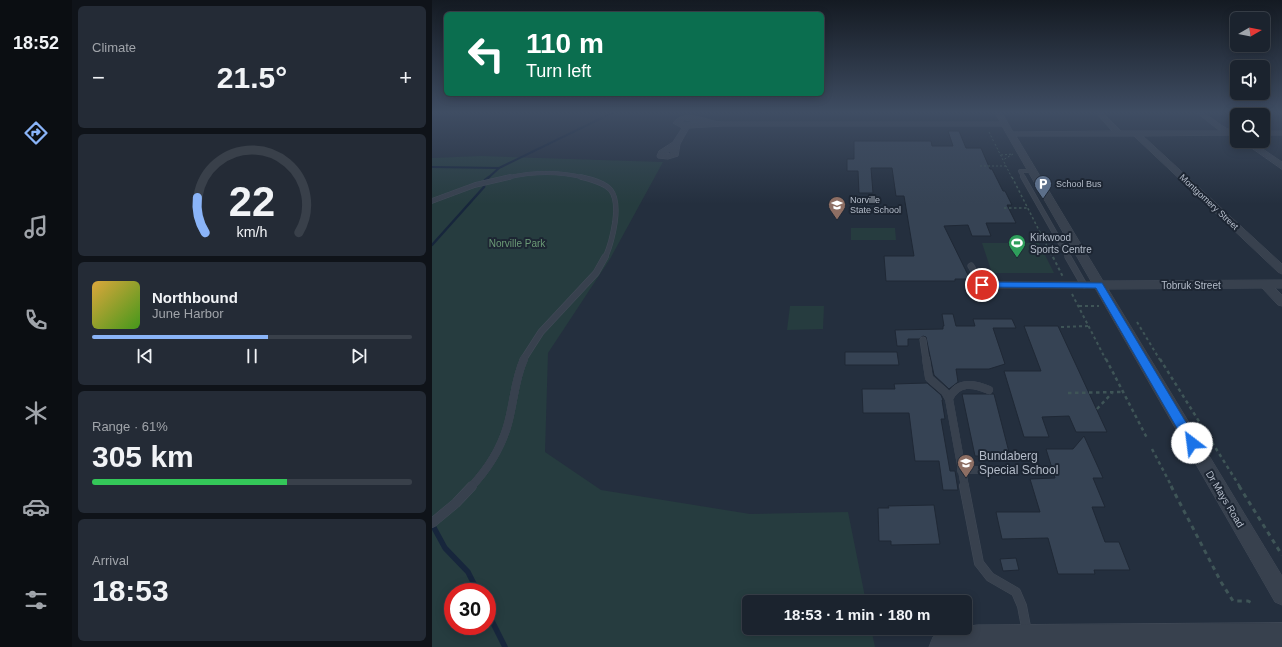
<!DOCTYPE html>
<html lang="en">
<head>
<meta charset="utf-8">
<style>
	:root { --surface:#1b232e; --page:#242b36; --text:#f1f3f6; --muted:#a0a4aa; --line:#39404a; --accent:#8ab4f8 }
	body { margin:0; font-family:Arial,sans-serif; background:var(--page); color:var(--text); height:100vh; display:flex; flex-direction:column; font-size:15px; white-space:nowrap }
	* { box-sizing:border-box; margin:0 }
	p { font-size:13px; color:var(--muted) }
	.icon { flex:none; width:22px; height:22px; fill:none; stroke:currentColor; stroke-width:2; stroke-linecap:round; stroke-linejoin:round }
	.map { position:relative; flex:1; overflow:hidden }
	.details { display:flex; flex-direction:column; gap:6px; padding:6px; background:#0f1319; width:360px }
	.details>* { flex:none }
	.banner { position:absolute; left:12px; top:12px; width:380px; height:84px; border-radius:6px; box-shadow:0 2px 10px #0003,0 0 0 1px var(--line); background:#0b6e4f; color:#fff; overflow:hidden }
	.needle { width:26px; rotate:81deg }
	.tools { position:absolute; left:798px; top:12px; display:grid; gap:8px }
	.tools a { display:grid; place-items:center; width:40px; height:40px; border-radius:6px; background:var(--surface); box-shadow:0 2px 10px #0003,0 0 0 1px var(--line); font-size:20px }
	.speed { position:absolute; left:12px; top:583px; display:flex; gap:8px; font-size:20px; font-weight:700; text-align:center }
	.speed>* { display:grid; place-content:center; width:52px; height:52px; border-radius:50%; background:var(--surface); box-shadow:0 2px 10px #0003,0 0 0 1px var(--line); line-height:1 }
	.speed .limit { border:6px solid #d22; background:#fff; color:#111 }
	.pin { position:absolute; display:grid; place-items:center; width:34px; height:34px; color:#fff; margin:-17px; border:2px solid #fff; border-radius:50%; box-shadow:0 1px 4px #0007 }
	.me { position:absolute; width:44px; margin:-22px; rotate:330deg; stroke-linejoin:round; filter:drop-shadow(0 0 3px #0008) }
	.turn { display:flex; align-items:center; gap:14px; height:84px; padding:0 16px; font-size:18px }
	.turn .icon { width:52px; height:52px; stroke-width:2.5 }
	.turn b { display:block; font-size:28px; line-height:34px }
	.big { font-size:30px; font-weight:700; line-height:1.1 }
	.details .widget { flex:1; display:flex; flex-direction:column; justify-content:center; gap:6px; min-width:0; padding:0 14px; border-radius:6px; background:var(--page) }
	.details .dial { align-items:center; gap:0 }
	.dial svg { height:104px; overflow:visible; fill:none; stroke:var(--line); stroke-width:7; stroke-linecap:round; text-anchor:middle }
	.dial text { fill:var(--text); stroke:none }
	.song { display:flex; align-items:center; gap:12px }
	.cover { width:48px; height:48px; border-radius:6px; background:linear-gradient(135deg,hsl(40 70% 55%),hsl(100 70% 35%)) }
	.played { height:4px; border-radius:2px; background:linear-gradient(90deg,var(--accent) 55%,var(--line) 55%) }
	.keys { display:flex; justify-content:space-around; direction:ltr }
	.heat { display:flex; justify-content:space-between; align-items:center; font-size:22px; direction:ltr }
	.charge { height:6px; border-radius:3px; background:linear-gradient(90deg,#34c759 61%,var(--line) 0) }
	.trip { position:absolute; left:310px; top:595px; width:230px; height:40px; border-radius:6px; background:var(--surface); box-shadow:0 2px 10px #0003,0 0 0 1px var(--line); font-weight:700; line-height:40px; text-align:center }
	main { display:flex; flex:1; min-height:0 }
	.dock { display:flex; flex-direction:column; width:72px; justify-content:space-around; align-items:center; background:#0b0e12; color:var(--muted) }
	.dock .icon { width:28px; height:28px }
	.dock .current { color:var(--accent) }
	.dock b { font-size:18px; color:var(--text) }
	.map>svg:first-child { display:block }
	.green { fill:#263c3f; fill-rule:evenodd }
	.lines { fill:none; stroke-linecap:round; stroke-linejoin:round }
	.stream-far2 { stroke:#17263c; stroke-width:2 }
	.stream-far1 { stroke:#17263c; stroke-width:2.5 }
	.stream { stroke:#17263c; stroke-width:5.5 }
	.building { fill:#364354; stroke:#1f2835 }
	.service-far4-casing { stroke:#414a57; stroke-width:4 }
	.service-far3-casing { stroke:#414a57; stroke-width:5.5 }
	.service-far2-casing { stroke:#414a57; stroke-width:7 }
	.service-far1-casing { stroke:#414a57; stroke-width:8 }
	.service-casing { stroke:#414a57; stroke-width:10 }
	.minor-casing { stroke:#414a57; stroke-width:1 }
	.tertiary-casing { stroke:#414a57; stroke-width:1 }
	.path-far4 { stroke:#3f5557; stroke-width:1; stroke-dasharray:2 2; stroke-linecap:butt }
	.path-far3 { stroke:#3f5557; stroke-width:1.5; stroke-dasharray:2.5 2.5; stroke-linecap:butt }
	.path-far2 { stroke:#3f5557; stroke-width:2; stroke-dasharray:3 3; stroke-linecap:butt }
	.path-far1 { stroke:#3f5557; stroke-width:2.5; stroke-dasharray:3.5 3.5; stroke-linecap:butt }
	.path { stroke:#3f5557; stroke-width:3; stroke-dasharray:4.5 4.5; stroke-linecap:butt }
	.service-far4 { stroke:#38414e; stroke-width:3.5 }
	.service-far3 { stroke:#38414e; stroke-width:4.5 }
	.service-far2 { stroke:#38414e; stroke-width:6 }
	.service-far1 { stroke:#38414e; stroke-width:8 }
	.service { stroke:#38414e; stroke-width:9 }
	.minor { fill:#38414e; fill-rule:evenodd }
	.tertiary { fill:#38414e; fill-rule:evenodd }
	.route { fill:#1a73e8; stroke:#114b97 }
	.labels { text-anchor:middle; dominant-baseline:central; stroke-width:4; stroke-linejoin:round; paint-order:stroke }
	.far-poi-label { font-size:9px; fill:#b4bcc9; stroke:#1d2633; text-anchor:start }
	.far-street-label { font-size:9px; fill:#b4bcc9; stroke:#1d2633 }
	.poi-label { font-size:10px; fill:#b4bcc9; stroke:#1d2633; text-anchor:start }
	.park-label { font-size:10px; fill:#6b9a76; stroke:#1d2633 }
	.street-label { font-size:10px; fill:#b4bcc9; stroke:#1d2633 }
	.near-poi-label { font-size:12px; fill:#b4bcc9; stroke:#1d2633; text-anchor:start }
</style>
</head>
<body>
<main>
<nav class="dock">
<b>18:52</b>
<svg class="icon current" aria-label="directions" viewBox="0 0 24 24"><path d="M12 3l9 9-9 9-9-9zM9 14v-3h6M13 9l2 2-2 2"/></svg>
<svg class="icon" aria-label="music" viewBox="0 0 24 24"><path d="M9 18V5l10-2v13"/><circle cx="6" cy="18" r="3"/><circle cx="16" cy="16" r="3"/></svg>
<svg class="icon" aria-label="phone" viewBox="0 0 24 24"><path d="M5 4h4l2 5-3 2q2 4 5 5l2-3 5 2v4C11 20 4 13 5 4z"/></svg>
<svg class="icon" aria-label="climate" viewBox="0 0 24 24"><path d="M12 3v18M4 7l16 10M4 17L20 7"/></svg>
<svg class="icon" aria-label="car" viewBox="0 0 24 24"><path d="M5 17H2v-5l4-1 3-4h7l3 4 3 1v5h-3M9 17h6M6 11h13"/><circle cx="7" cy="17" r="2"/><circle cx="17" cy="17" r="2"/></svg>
<svg class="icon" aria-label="filters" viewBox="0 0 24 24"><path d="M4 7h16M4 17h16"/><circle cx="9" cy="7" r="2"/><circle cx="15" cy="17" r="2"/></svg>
</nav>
<section class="details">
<div class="widget"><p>Climate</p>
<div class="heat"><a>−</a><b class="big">21.5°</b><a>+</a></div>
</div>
<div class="widget dial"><svg viewBox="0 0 100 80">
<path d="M14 69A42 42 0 1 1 86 69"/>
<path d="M14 69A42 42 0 0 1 8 42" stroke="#8ab4f8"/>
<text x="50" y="56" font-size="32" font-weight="700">22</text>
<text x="50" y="72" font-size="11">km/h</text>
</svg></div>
<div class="widget">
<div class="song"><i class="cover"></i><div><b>Northbound</b><p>June Harbor</p></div></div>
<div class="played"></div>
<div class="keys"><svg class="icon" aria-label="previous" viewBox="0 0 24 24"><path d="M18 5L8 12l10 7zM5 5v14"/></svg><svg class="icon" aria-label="pause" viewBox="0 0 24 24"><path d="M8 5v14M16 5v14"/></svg><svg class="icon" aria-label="next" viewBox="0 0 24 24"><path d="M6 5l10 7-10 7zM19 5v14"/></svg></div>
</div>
<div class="widget"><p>Range · 61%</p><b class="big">305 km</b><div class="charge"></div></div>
<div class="widget"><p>Arrival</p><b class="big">18:53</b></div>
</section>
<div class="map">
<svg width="850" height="647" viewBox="0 0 850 647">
	<rect width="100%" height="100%" fill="#242f3e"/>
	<g class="green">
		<path d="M 48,156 L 231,162 L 178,259 L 116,353 L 113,452 L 169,490 L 318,514 L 416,512 L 434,602 L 317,602 L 317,628 L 439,628 L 443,647 L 0,647 L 0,158 ZM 21,592 L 55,592 L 55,626 L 21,626 Z"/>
		<path d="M 419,228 L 463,228 L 464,240 L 419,240 Z"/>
		<path d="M 550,243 L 607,243 L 622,273 L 560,273 Z"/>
		<path d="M 358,306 L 392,306 L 391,329 L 355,330 Z"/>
	</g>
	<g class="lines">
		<g class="stream-far2">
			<path d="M 0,167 L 67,168"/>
			<path d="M 56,178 L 67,168 L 180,113"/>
		</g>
		<path class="stream-far1" d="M 0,245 L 52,187 L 53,180 L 57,177"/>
		<g class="stream">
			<path d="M 0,524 L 13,548 L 36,572 L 46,592"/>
			<path d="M 55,611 L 73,647"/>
		</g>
	</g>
	<g class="building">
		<path d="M 516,131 L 527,131 L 534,148 L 549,148 L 558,169 L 560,169 L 571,191 L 573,191 L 580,205 L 575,205 L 584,223 L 554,223 L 559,236 L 540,236 L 536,225 L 512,226 L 538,279 L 523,279 L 523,281 L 454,281 L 452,256 L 482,256 L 472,196 L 464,196 L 460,168 L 439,168 L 441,193 L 427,193 L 426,171 L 415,171 L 415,159 L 422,159 L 422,141 L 499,141 L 500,146 L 521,146 Z"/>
		<path d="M 510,314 L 521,314 L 524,326 L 543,326 L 541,319 L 580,319 L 584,328 L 561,328 L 573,364 L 557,369 L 524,369 L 526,382 L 517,389 L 502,375 L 494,337 L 491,336 L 487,339 L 476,339 L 476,346 L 465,346 L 463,330 L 511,329 L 511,326 L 512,326 Z"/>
		<path d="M 592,326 L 626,326 L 675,432 L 644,432 L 637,416 L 610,417 L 617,437 L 592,437 L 572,371 L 609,371 Z"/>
		<path d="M 413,352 L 465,352 L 467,365 L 413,365 Z"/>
		<path d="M 495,383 L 509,395 L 511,400 L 510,400 L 513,419 L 509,419 L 518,471 L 523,471 L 526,490 L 511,490 L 507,461 L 483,461 L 477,413 L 431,413 L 430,389 L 463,389 L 462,384 Z"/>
		<path d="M 530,394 L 562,394 L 578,456 L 543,456 Z"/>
		<path d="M 652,436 L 671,478 L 661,478 L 673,507 L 660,507 L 673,542 L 687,542 L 698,570 L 662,570 L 663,574 L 626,574 L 616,538 L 570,539 L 564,512 L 608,512 L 598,479 L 623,478 L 614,449 L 641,449 Z"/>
		<path d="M 502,505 L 508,544 L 459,545 L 459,541 L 447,541 L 446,508 L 457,508 L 456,506 Z"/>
		<path d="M 584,558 L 587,570 L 571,571 L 568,559 Z"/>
	</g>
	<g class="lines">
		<defs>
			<g id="service-far4">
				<path d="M 73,178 C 99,172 127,171 153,178"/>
				<path d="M 592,178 L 588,171 L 600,171"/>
			</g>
			<g id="service-far3">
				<path d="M 149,177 C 179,184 187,190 183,222 C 181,235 178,247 173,258"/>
				<path d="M 591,177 L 637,258"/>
				<path d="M 0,201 L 43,185 L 78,177"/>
			</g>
			<g id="service-far2">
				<path d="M 636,257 L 652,285 L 667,285"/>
				<path d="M 539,266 L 550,285 L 652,285"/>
				<path d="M 491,340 L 494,360"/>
				<path d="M 91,360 L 109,332 L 164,273 L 173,257"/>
			</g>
			<g id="service-far1">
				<path d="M 494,359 L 497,378 L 513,392 L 517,399 L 533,487"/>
				<path d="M 517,399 C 525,381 541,383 557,390"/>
				<path d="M 529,470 L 560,470"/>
				<path d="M 39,487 C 55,470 68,450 75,427 C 82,404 82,381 92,359"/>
			</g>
			<g id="service">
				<path d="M 532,486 L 547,563 L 558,577 L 584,592 L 590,606 L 595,632"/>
				<path d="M 0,523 L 24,503 L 40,486"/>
			</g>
			<g id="minor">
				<path d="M 563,113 L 570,113 L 581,132 L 680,131 L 664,113 L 671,113 L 689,131 L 788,131 L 765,113 C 781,113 789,131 805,131 L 805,135 L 711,136 L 850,264 L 850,274 L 846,272 L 702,136 L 584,136 L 671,281 L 850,280 L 850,288 L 843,288 L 850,295 L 850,306 L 846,305 L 830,288 L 676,289 L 850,576 L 850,605 L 843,602 L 570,126 L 292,126 L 257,128 L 248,144 L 246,156 L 236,159 L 226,158 L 225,156 L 227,151 L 241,142 L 250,128 L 241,123 C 254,107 273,121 289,122 L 568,122 ZM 253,120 L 270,123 L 250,122 ZM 239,151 L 239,153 L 234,154 Z"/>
				<rect x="831" y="131" width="19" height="4"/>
				<path d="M 810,141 L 819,141 L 850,162 L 850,169 Z"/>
			</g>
			<path id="tertiary" d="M 850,623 L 850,647 L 497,647 L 501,637 C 516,630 530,627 545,625 Z"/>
		</defs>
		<use href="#service-far4" class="service-far4-casing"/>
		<use href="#service-far3" class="service-far3-casing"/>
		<use href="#service-far2" class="service-far2-casing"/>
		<use href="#service-far1" class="service-far1-casing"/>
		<use href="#service" class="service-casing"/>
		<use href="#minor" class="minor-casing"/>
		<use href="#tertiary" class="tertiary-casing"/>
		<g class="path-far4">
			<path d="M 557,132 L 562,142"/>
			<path d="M 563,144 L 580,178"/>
			<path d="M 569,155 L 581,154 L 571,160"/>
			<path d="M 548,166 L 574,166"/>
		</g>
		<g class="path-far3">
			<path d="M 580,177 L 621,258"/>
			<path d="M 572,208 L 596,208"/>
		</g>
		<g class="path-far2">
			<path d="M 621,257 L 631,277"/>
			<path d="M 640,294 L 674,360"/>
			<path d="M 647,306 L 667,306"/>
			<path d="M 705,322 L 728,360"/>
			<path d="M 629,327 L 657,326"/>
		</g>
		<g class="path-far1">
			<path d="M 674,359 L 715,438"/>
			<path d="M 728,359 L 808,487"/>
			<path d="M 636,393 L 691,392"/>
			<path d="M 665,409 L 680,393"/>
			<path d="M 720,449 L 740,487"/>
		</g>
		<g class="path">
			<path d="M 739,486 L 789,582 L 801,601 L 816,601 L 820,603"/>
			<path d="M 807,486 L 850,555"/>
		</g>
		<use href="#service-far4" class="service-far4"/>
		<use href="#service-far3" class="service-far3"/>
		<use href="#service-far2" class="service-far2"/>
		<use href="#service-far1" class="service-far1"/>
		<use href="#service" class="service"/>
		<use href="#minor" class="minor"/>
		<use href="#tertiary" class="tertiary"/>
	</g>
	<linearGradient id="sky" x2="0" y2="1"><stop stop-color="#141a22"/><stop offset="0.55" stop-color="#3f4d63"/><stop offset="1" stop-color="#3f4d63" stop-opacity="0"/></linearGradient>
	<rect width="850" height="204" fill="url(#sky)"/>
	<path class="route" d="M 550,282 L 670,283 L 764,439 L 766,443 L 764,447 L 760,448 L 756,447 L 664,288 L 547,287 L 545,285 L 547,283 Z"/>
	<defs>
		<symbol id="parking-pin" viewBox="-11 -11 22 30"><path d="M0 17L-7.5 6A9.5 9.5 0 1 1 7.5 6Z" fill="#5c6f8a" stroke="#1d2633"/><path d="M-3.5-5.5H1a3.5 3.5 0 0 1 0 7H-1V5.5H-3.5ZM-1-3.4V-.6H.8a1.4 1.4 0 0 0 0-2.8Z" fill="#fff"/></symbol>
		<symbol id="school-pin" viewBox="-11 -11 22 30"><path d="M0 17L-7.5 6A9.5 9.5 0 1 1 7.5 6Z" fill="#8d6e63" stroke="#1d2633"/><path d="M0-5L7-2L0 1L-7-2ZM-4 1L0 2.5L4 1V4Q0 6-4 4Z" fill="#fff"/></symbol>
		<symbol id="stadium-pin" viewBox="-11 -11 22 30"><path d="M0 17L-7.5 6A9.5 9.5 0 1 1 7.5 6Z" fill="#2e9e5b" stroke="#1d2633"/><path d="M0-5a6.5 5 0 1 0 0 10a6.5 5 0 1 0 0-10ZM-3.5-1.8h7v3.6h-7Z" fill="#fff"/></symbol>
	</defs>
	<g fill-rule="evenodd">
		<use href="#parking-pin" x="601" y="174" width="20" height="27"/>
		<use href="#school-pin" x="395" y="195" width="20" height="27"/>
		<use href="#stadium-pin" x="575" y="233" width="20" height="27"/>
		<use href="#school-pin" x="524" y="453" width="20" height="27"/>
	</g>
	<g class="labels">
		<g class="far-poi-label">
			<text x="624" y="184">School Bus</text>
			<text x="418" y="200">Norville<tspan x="418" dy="10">State School</tspan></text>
		</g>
		<g class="far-street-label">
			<text transform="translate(777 202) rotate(43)">Montgomery Street</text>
		</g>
		<g class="poi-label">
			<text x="598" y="237">Kirkwood<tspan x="598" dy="12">Sports Centre</tspan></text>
		</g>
		<g class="park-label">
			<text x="85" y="243">Norville Park</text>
		</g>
		<g class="street-label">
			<text x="759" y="285">Tobruk Street</text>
			<text transform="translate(793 499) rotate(59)">Dr Mays Road</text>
		</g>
		<g class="near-poi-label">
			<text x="547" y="456">Bundaberg<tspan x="547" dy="14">Special School</tspan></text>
		</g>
	</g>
</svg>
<div class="tools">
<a><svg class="needle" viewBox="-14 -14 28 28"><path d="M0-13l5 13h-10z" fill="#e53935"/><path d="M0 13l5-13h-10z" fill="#a0a4aa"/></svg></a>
<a><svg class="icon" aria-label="sound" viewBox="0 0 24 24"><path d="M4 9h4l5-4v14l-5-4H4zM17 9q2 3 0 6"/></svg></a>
<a><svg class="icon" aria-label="search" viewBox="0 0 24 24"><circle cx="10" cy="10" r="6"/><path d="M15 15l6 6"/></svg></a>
</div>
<div class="speed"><div class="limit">30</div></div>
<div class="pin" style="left:550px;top:285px;background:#d93025"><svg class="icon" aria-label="arrive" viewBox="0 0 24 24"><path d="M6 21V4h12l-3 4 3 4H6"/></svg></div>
<svg class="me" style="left:760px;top:443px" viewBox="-20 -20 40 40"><circle r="19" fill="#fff"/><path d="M0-13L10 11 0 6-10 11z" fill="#1a73e8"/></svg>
<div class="trip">18:53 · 1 min · 180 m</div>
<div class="banner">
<div class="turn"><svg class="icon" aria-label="left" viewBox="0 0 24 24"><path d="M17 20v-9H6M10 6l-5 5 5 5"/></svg><div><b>110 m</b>Turn left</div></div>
</div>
</div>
</main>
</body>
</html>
